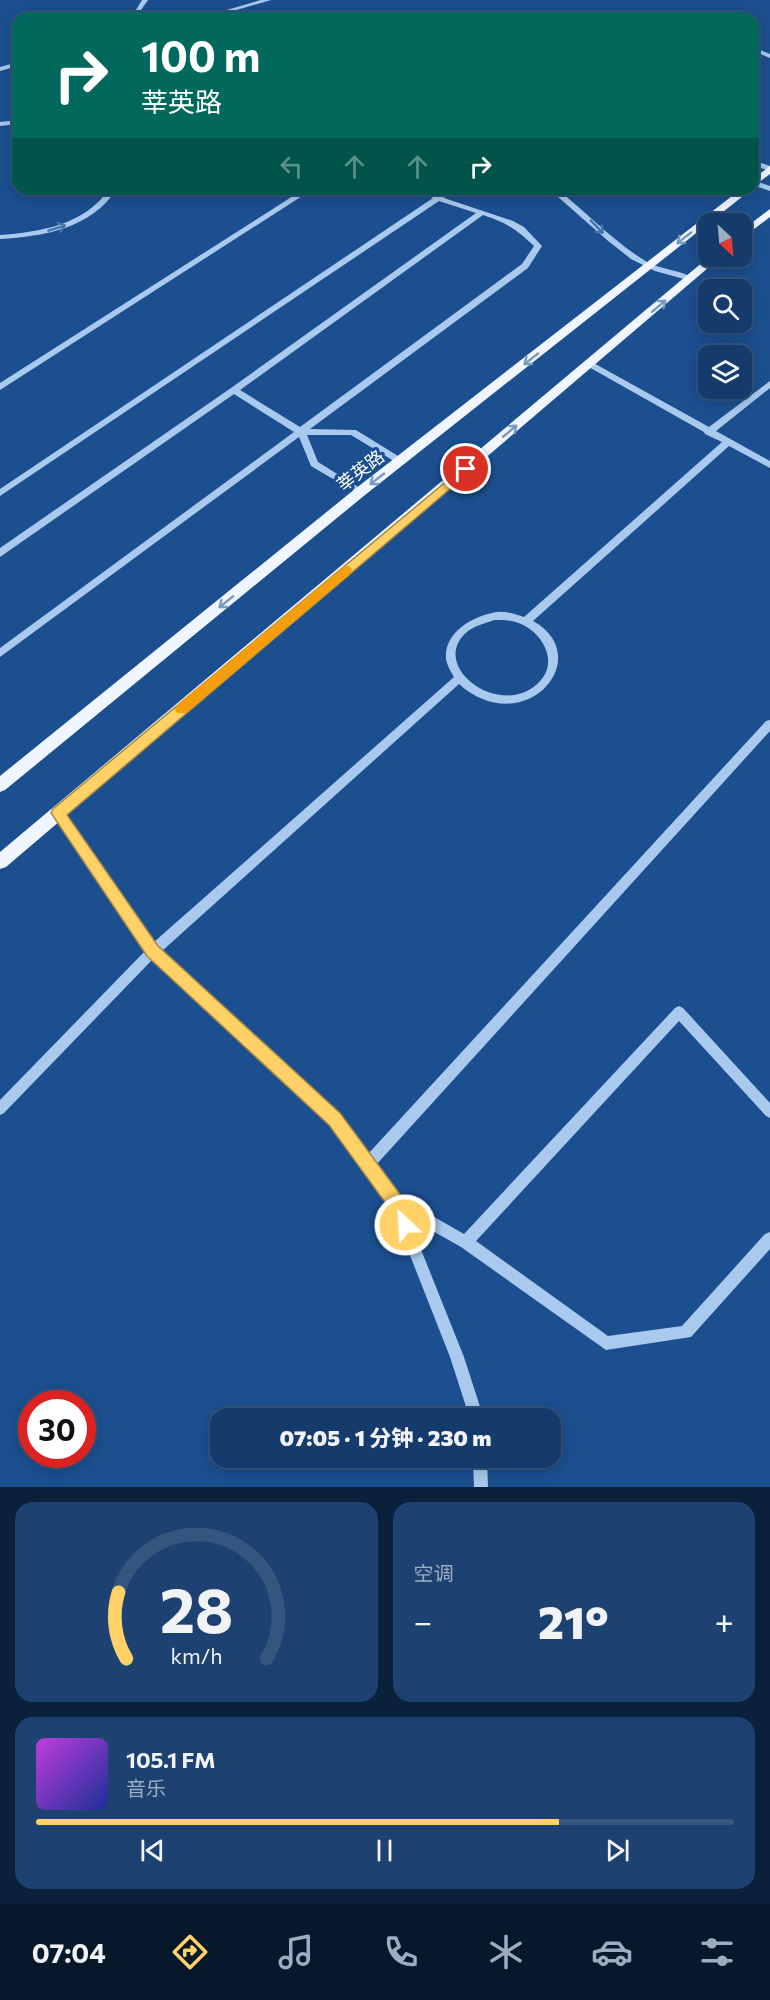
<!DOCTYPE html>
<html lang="zh">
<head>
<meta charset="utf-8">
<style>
	:root { --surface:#143b6b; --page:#1d4271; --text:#f1f3f6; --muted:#9dadc1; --line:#33557e; --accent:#ffd166 }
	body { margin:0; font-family:Commissioner,"Noto Sans SC",sans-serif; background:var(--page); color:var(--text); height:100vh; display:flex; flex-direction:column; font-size:22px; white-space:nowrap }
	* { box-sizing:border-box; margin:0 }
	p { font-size:20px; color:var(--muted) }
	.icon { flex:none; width:33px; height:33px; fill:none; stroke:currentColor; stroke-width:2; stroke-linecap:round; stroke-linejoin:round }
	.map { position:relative; height:1487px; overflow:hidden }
	.side { display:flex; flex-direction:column; gap:15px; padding:15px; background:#0b203b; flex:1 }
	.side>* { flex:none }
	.top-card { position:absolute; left:12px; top:12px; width:747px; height:183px; border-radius:18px; box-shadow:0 3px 15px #0003,0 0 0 2px var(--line); background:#00695c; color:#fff; overflow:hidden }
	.needle { width:39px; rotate:154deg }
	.buttons { position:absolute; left:698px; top:213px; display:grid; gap:12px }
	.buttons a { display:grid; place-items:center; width:54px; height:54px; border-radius:12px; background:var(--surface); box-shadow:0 3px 15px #0003,0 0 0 2px var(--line); font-size:30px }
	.speed { position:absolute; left:18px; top:1390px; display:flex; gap:12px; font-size:30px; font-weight:700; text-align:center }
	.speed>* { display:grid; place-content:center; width:78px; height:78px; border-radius:50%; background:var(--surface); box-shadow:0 3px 15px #0003,0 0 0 2px var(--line); line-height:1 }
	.speed .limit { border:9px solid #d22; background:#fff; color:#111 }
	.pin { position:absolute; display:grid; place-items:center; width:51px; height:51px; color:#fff; margin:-26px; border:3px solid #fff; border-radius:50%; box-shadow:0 2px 6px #0007 }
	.me { position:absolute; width:66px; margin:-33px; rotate:335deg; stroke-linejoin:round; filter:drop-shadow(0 0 4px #0008) }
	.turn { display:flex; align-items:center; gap:21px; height:126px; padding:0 30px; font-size:27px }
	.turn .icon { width:78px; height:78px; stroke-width:2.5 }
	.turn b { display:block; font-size:42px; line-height:51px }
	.lanes { display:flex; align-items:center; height:57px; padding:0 30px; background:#0003; justify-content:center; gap:30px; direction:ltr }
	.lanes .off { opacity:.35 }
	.big { font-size:45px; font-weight:800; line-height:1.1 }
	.side .tile { flex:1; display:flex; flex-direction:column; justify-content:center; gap:9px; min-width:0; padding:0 21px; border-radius:18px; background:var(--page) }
	.side .dial { align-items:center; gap:0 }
	.dial svg { height:156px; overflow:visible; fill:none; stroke:var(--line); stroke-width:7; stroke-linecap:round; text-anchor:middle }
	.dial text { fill:var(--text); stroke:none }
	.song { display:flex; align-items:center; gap:18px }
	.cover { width:72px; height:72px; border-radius:9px; background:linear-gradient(135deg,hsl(290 70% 55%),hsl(230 70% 35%)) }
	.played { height:6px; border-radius:3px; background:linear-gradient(90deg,var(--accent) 75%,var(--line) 75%) }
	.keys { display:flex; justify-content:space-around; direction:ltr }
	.heat { display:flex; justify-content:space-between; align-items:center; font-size:33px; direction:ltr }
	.side .tiles { flex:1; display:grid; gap:15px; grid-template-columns:1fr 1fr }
	.tile:last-child { grid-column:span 2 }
	.trip { position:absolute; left:210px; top:1408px; width:351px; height:60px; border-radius:18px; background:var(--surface); box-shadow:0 3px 15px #0003,0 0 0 2px var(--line); font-weight:800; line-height:60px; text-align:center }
	.tabs { display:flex; height:96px; justify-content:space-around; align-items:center; background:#08182b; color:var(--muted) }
	.tabs .icon { width:42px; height:42px }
	.tabs .on { color:var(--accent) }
	.tabs b { font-size:27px; color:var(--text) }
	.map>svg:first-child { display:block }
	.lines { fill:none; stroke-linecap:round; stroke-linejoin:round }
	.minor { fill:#a9c9ee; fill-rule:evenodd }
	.major { fill:#f0f6ff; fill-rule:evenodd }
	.oneway { stroke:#4674ac }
	.oneway2 { stroke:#7b9ac1 }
	.route { fill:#ffd166; stroke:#a68842; stroke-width:1.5 }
	.slow { fill:#f59e0b }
	.labels { text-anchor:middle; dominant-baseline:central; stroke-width:6; stroke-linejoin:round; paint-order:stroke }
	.street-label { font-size:18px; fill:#fff; stroke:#1b4f8f }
</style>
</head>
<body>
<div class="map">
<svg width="770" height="1487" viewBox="0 0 770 1487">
	<rect width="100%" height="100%" fill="#1b4f8f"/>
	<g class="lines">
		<g class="minor">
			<path d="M 142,0 L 148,0 L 139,13 L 164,18 L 137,16 L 135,18 L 131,18 Z"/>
			<path d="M 261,0 L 271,0 L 209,18 L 199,18 Z"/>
			<path d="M 753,47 L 770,54 L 770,58 L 753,51 Z"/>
			<path d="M 18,62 L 18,66 L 0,71 L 0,67 Z"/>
			<path d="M 18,120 L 18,124 L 0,126 L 0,122 Z"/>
			<path d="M 753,160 L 770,166 L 770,171 L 753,165 Z"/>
			<path d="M 753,180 L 770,186 L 770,191 L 753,185 Z"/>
			<path d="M 109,189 L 117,189 C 90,229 45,236 0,239 L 0,235 C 40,232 85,225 109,189 Z"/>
			<path d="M 304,189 L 313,189 L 0,390 L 0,383 Z"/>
			<path d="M 415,189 L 425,189 L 447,199 L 513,221 L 524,227 L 542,246 L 528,268 L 310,429 L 356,430 L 403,459 L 403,463 L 397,463 L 351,435 L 307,435 L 318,462 L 363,490 L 365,492 L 360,495 L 311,466 L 299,437 L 0,657 L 0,648 L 294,432 L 234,394 L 0,557 L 0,548 L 231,388 L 476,213 L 439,201 L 0,496 L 0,489 L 433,198 ZM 483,215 C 507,223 516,229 534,246 L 522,264 L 300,427 L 240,390 Z"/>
			<path d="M 549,189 L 557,189 C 587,213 614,242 647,262 C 662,270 682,270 695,279 L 691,281 L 655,271 L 631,259 L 607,240 Z"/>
			<path d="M 590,361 L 709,427 L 770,381 L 770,388 L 716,431 L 770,461 L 770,468 L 729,446 L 533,621 C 598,657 524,742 459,684 L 162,951 L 339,1115 L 368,1154 L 766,721 L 770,720 L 770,731 L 376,1165 L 401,1198 L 464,1234 L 675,1008 L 679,1006 L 683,1008 L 770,1103 L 770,1118 L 766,1116 L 679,1021 L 476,1241 L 608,1336 L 682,1326 L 765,1234 L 770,1232 L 770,1249 L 691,1337 L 606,1350 L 461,1247 L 408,1217 L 464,1357 L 484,1419 L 470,1419 L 450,1357 L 391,1207 L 331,1123 L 153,959 L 4,1113 L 0,1115 L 0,1100 L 146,950 L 54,816 L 53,813 L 54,810 L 58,808 L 62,810 L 154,942 L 454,677 C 451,672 447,665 446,659 C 444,634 469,618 492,613 C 502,610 514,613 524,617 L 722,442 L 705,434 L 704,432 L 587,366 L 587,362 ZM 494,620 C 503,620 513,620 521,624 C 542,633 558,660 541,680 C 504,723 425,666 468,631 C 475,626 486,623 494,620 Z"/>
			<path d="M 473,1458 L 487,1458 L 488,1487 L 474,1487 Z"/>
		</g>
		<g class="major">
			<path d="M 770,166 L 770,174 L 753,187 L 753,179 Z"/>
			<path d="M 741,189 L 752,189 L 365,495 L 5,790 L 0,792 L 0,776 L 355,489 Z"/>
			<path d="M 770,209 L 770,217 L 741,239 L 741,231 Z"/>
			<path d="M 710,256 L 722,256 L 6,867 L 0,869 L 0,852 Z"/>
		</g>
	</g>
	<defs><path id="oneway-shaft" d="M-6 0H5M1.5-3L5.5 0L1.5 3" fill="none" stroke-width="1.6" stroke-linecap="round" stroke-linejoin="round" transform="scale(1.5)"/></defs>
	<g class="oneway">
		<use href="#oneway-shaft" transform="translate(597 227) rotate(46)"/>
		<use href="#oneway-shaft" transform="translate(57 228) rotate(-17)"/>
	</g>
	<g class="oneway2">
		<use href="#oneway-shaft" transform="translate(684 238) rotate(142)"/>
		<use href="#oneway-shaft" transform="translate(659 306) rotate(-40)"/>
		<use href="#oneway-shaft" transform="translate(531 359) rotate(142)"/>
		<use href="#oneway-shaft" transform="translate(510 431) rotate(-40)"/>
		<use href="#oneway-shaft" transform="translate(377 479) rotate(142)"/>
		<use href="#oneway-shaft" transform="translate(226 602) rotate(141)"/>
	</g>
	<path class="route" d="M 466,465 L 470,466 L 470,472 L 67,815 L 158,946 L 340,1113 L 402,1197 L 414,1225 L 411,1231 L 405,1234 L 399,1231 L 390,1209 L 329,1125 L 147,956 L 51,813 L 53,809 Z"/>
	<path class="slow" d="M 346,565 L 350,567 L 352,570 L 350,574 L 186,713 L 177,713 L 175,709 L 177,705 Z"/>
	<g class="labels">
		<g class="street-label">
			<text transform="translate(360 470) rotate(-38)">莘英路</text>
		</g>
	</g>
</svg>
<div class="buttons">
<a><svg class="needle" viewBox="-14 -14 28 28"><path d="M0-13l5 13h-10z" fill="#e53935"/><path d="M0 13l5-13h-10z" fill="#9dadc1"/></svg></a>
<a><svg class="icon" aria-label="search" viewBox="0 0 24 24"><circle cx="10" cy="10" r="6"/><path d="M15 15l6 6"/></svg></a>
<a><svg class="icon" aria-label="layers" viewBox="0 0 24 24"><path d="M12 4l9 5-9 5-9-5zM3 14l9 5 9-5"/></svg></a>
</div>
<div class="speed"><div class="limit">30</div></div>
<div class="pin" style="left:466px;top:469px;background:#d93025"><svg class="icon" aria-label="arrive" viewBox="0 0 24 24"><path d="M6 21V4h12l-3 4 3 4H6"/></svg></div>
<svg class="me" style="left:405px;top:1225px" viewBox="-20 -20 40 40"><circle r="17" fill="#ffd166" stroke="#fff" stroke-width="3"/><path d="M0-11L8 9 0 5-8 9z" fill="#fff"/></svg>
<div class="trip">07:05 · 1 分钟 · 230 m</div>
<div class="top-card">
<div class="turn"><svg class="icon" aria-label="right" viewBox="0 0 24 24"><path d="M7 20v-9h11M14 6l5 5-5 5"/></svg><div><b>100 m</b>莘英路</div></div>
<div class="lanes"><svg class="icon off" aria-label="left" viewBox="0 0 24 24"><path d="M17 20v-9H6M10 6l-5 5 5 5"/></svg><svg class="icon off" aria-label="ahead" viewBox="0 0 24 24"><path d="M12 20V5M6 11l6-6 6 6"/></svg><svg class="icon off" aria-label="ahead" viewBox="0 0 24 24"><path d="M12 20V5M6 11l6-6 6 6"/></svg><svg class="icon" aria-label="right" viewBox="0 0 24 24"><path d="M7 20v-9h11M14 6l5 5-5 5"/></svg></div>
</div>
</div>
<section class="side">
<div class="tiles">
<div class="tile dial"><svg viewBox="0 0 100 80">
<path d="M14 69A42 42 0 1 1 86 69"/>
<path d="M14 69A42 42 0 0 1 10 35" stroke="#ffd166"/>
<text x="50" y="56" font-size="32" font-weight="700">28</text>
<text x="50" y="72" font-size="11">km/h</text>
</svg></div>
<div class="tile"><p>空调</p>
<div class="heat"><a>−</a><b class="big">21°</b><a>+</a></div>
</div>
<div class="tile">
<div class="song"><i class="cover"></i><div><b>105.1 FM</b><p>音乐</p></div></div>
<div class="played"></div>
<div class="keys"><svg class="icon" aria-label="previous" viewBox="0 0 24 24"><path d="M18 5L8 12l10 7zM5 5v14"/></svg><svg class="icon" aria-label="pause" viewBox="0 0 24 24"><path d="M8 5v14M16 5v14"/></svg><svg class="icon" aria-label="next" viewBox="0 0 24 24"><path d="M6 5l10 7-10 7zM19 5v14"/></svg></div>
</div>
</div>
</section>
<nav class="tabs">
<b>07:04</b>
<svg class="icon on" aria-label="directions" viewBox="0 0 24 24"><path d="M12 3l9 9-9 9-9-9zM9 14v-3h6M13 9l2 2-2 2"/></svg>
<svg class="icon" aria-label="music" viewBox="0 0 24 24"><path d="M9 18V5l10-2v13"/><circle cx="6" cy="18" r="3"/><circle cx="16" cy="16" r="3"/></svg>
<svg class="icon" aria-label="phone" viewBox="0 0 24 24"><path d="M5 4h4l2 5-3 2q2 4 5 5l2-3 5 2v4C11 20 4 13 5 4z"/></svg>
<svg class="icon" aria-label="climate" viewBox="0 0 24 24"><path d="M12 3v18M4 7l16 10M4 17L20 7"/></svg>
<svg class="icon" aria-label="car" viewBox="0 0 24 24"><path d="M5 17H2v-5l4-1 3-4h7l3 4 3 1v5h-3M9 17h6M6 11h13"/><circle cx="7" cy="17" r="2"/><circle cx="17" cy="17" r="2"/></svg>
<svg class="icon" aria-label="filters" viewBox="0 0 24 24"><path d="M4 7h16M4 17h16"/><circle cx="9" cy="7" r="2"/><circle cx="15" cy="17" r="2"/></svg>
</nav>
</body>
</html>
